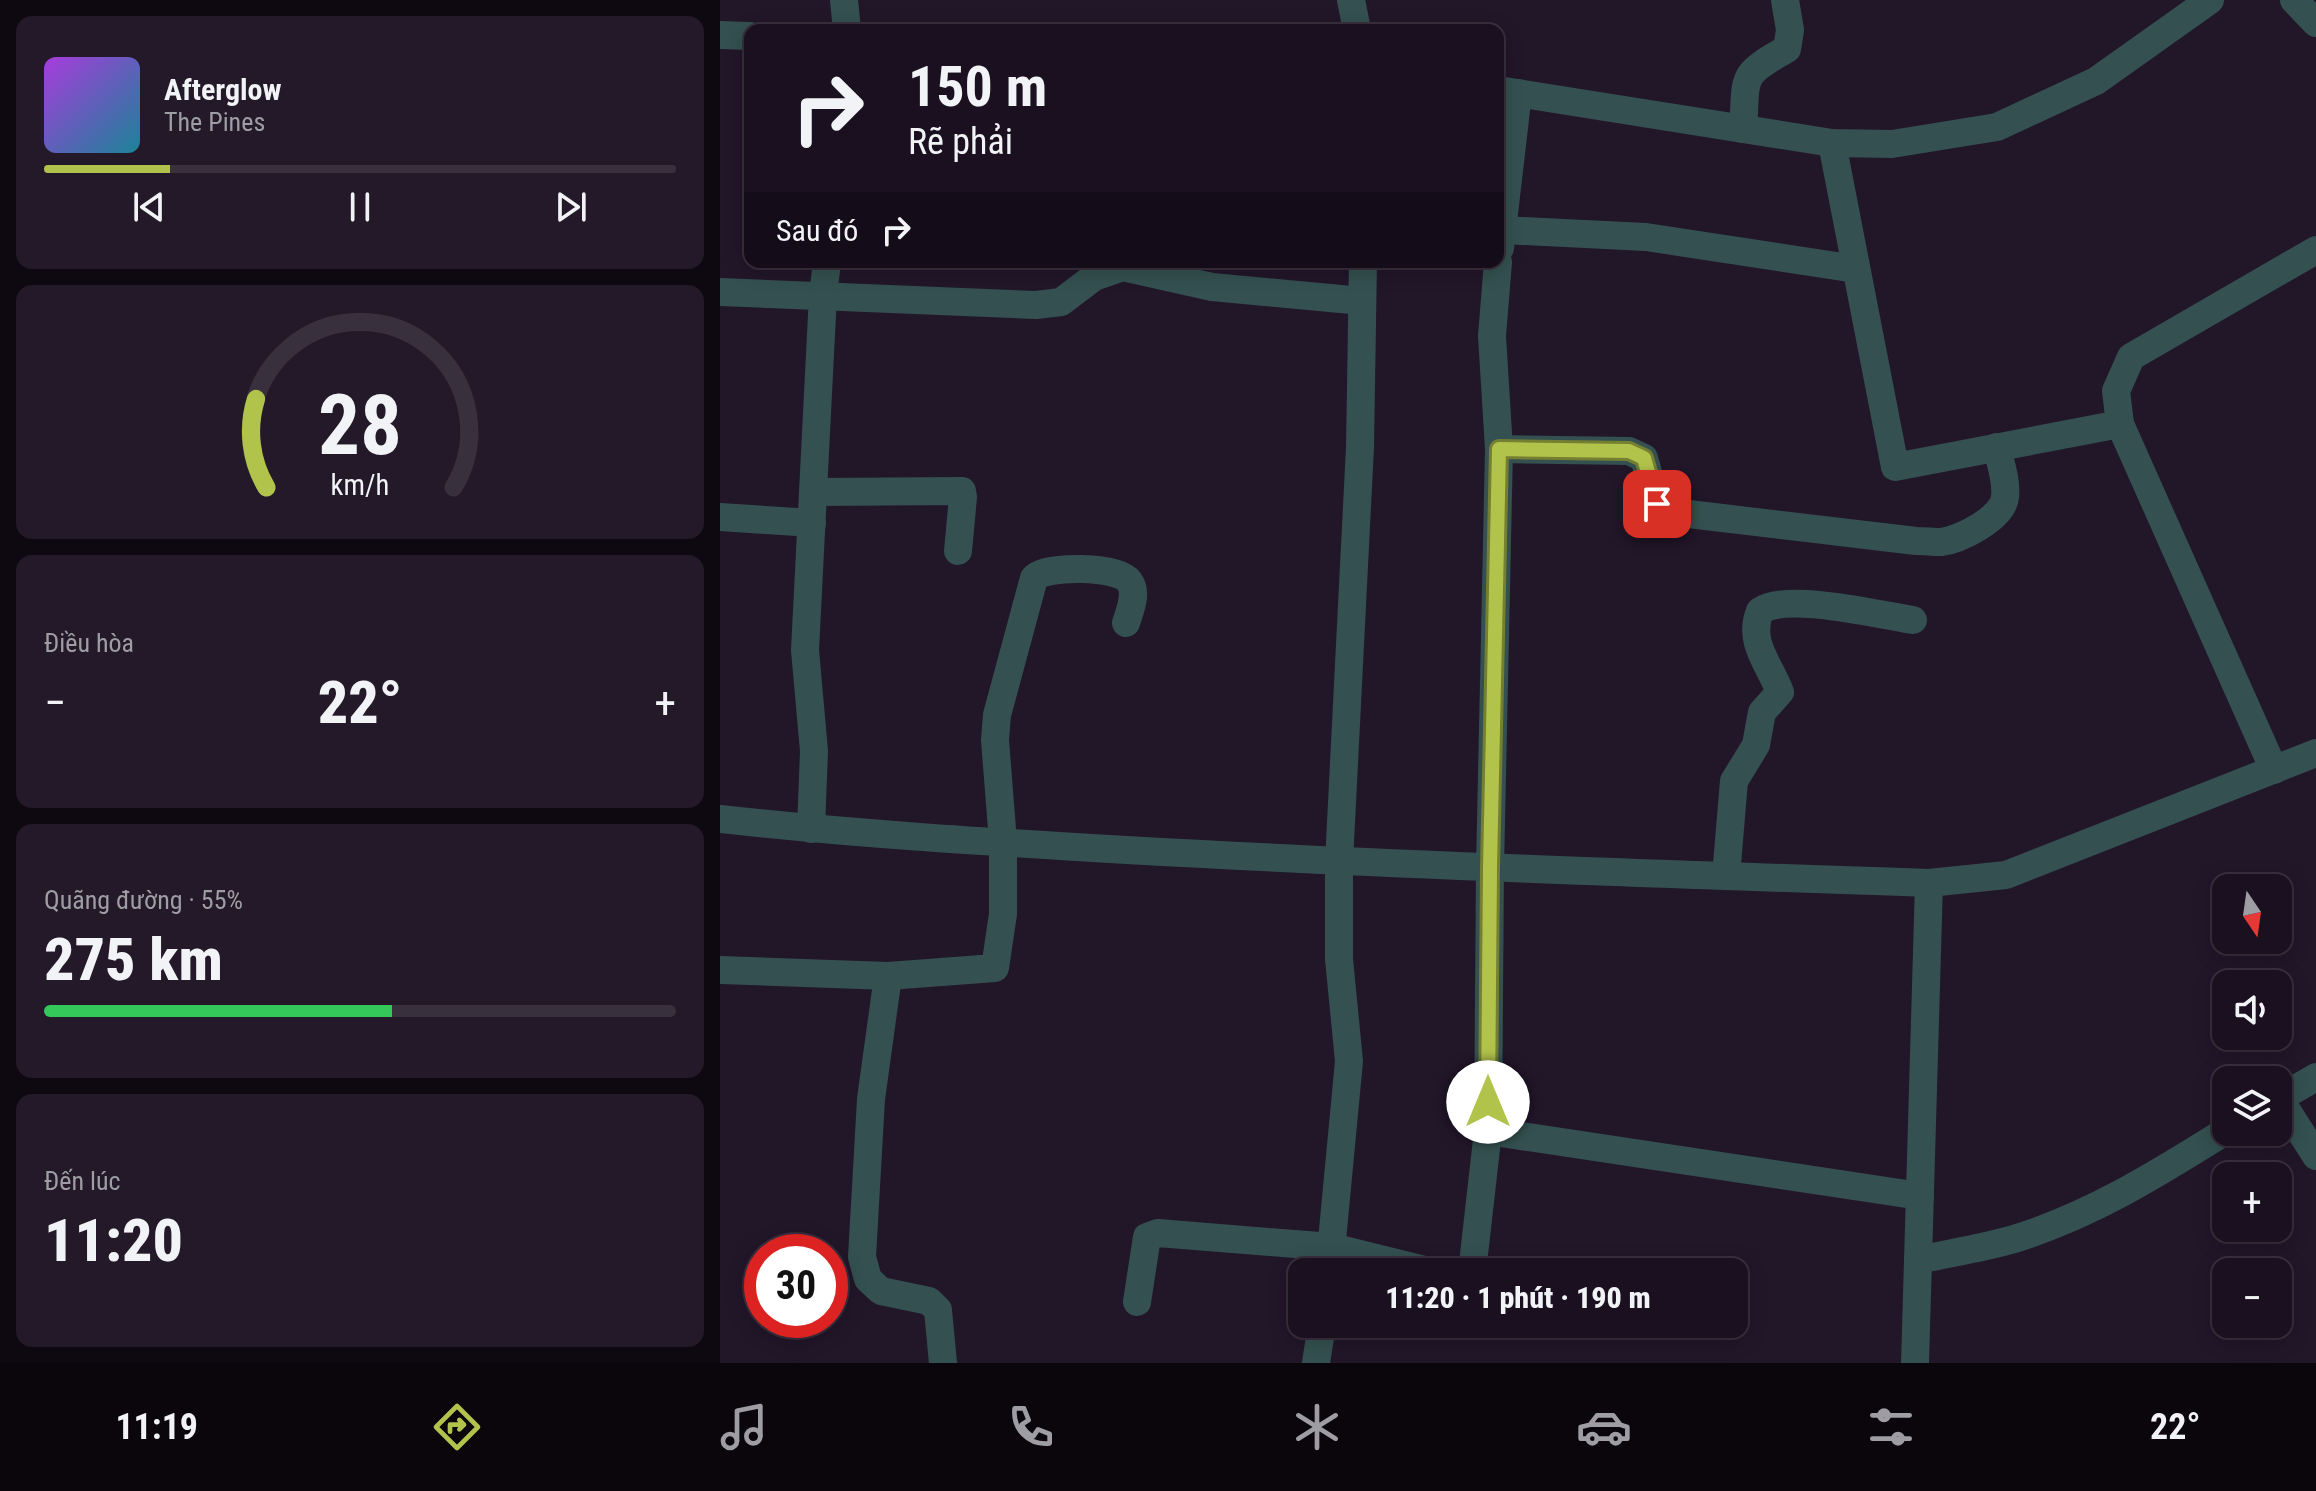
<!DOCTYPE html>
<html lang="vi">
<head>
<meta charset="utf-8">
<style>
	:root { --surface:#1a101f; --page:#231928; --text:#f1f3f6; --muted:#9f9da4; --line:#38303d; --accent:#b2c34c }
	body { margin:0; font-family:"Roboto Condensed",sans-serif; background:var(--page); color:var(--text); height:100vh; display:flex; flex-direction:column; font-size:30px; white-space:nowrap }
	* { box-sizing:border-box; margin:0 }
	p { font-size:26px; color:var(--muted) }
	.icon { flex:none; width:44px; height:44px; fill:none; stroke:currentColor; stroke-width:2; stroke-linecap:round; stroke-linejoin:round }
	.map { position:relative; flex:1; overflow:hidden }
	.panel { display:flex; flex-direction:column; gap:16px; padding:16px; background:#0e0911; width:720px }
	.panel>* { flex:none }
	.top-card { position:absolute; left:24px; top:24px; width:760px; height:244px; border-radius:16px; box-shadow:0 4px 20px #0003,0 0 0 2px var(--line); background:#1a101f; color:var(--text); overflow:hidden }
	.needle { width:52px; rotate:167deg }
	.controls { position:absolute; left:1492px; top:874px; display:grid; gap:16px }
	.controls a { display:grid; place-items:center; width:80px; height:80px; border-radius:16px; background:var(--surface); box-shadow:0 4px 20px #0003,0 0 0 2px var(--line); font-size:40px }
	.speed { position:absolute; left:24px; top:1234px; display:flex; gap:16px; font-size:40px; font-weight:700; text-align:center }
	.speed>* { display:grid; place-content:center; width:104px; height:104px; border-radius:50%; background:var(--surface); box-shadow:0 4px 20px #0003,0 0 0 2px var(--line); line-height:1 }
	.speed .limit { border:12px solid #d22; background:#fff; color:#111 }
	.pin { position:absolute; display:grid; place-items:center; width:68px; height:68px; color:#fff; margin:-34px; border-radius:16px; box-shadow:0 4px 12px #0006 }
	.me { position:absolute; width:88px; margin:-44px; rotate:0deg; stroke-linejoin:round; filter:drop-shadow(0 0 6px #0008) }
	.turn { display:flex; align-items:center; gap:28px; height:168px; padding:0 32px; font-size:36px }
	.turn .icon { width:104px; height:104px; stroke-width:2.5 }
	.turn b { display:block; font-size:56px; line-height:68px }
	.then { display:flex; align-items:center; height:76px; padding:0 32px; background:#0003; gap:16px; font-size:30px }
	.big { font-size:60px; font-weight:800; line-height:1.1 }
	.panel .card { flex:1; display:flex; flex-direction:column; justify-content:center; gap:12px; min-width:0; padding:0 28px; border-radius:16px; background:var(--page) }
	.panel .dial { align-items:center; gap:0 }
	.dial svg { height:208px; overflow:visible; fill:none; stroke:var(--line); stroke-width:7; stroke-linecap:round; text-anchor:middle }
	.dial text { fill:var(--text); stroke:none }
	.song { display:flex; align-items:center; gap:24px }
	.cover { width:96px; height:96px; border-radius:12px; background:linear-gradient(135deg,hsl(280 70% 55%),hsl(190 70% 35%)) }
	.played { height:8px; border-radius:4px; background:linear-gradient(90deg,var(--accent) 20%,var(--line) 20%) }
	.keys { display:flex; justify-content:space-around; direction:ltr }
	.heat { display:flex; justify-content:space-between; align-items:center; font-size:44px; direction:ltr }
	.charge { height:12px; border-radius:6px; background:linear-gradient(90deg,#34c759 55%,var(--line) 0) }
	.trip { position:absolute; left:568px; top:1258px; width:460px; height:80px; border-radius:16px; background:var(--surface); box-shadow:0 4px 20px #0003,0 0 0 2px var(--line); font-weight:800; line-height:80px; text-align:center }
	.tabs { display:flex; height:128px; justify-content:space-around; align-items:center; background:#0a060c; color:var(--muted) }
	.tabs .icon { width:56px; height:56px }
	.tabs .current { color:var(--accent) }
	.tabs b { font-size:36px; color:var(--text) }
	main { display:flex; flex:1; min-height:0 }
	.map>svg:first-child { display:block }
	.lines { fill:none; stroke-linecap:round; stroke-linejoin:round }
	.minor { stroke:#345050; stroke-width:28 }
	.route-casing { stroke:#747f31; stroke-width:20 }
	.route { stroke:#b2c34c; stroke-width:14 }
</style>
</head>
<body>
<main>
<section class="panel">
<div class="card">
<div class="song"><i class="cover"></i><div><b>Afterglow</b><p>The Pines</p></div></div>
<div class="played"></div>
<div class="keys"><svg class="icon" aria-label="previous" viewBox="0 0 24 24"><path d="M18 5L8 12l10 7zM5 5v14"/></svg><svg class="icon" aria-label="pause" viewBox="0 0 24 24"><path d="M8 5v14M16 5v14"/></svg><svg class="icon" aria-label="next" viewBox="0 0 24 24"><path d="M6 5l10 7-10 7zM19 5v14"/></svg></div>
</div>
<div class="card dial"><svg viewBox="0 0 100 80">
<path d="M14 69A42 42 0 1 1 86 69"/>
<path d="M14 69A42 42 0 0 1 10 35" stroke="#b2c34c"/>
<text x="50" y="56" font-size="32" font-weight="700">28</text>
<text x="50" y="72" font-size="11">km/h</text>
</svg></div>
<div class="card"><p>Điều hòa</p>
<div class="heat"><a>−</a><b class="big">22°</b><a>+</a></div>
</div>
<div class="card"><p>Quãng đường · 55%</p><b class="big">275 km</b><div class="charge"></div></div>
<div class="card"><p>Đến lúc</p><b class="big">11:20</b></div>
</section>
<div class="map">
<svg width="1596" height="1363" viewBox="0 0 1596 1363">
	<rect width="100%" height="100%" fill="#221629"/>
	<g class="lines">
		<g class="minor">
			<path d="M 124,0 L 127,30"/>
			<path d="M 631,0 L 637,30"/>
			<path d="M 1574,0 L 1596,23"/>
			<path d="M 0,35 L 30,36"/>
			<path d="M 778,90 L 1112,143 L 1172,144 L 1277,127 L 1376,81 L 1490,0"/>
			<path d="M 1023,129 C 1027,76 1018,76 1067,49 L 1070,30 L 1065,0"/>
			<path d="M 1112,143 L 1175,467 L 1400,424"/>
			<path d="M 782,230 L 926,237 L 1136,269"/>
			<path d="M 780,248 L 798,93"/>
			<path d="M 0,292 L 316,305 L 341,302 L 374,277 L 403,267 L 492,287 L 642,301"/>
			<path d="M 779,449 L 909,451 L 924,458 L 937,504 L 952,512 L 1196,541 C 1204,541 1213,542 1221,542 C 1240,540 1283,518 1285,497 C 1287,481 1280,462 1277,447"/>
			<path d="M 93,492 L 242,491 L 243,497 L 238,551"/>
			<path d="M 0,517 L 92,523"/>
			<path d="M 1554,770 L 1400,424 L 1396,391 L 1411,357 L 1596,250"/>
			<path d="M 0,819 C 135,834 271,842 407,850 C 674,865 941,874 1209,883 L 1286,875 L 1596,753"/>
			<path d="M 91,829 L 94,751 L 85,650 L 103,295 L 107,262"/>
			<path d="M 1006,876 L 1014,781 L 1036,745 L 1042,712 L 1060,692 C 1050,665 1027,642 1040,611 C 1067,592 1159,615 1193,620"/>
			<path d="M 0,970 L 168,976 L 275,968 L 283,914 L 283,842 L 275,740 L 277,715 L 314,578 C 325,565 398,566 409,581 C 418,593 410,610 406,623"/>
			<path d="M 168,976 L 151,1099 L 142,1257 L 148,1279 L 161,1291 L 209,1301 L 218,1310 L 223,1363"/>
			<path d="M 1559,1098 L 1596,1156"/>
			<path d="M 1558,1099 L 1596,1077"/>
			<path d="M 768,1131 L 1200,1196"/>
			<path d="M 1198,1260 C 1230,1253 1263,1248 1294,1239 C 1372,1215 1437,1174 1506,1131"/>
			<path d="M 609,1272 L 629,1061 L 619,959 L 619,862 L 640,447 L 643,262"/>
			<path d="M 752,1272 L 768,1131 L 770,868 L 779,449 L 772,336 L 778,262"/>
			<path d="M 417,1302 L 427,1237 L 438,1233 L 612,1247 L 713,1272"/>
			<path d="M 596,1363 L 602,1324"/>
			<path d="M 1195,1363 L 1209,883"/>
		</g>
	</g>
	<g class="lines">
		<defs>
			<path id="route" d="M 768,1102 L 770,868 L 779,449 L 909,451 L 924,458 L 937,504"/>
		</defs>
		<use href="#route" class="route-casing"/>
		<use href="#route" class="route"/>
	</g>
</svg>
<div class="controls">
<a><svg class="needle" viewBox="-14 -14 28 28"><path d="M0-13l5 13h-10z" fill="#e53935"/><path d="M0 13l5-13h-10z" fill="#9f9da4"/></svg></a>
<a><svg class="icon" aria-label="sound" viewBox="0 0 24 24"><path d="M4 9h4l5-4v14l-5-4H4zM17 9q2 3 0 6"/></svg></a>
<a><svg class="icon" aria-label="layers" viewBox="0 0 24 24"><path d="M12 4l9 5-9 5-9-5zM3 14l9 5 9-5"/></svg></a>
<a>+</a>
<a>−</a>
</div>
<div class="speed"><div class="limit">30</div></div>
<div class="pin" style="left:937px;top:504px;background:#d93025"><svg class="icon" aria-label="arrive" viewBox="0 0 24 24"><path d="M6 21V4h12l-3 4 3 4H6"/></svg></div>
<svg class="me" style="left:768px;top:1102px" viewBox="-20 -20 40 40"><circle r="19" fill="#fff"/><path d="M0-13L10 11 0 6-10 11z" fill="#b2c34c"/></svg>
<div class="trip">11:20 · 1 phút · 190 m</div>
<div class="top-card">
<div class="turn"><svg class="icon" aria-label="right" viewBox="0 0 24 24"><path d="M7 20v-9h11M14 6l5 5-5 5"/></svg><div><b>150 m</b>Rẽ phải</div></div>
<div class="then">Sau đó<svg class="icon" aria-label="right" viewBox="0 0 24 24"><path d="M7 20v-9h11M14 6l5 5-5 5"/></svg></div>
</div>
</div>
</main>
<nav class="tabs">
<b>11:19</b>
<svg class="icon current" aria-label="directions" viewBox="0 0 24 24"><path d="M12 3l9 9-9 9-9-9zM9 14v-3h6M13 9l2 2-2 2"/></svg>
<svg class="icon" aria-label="music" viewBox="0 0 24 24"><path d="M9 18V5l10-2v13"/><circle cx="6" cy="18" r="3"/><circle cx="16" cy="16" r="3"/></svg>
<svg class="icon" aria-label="phone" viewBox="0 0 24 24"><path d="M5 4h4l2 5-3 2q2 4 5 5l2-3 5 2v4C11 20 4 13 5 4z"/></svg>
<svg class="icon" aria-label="climate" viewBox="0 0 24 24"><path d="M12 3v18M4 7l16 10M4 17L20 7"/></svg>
<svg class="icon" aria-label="car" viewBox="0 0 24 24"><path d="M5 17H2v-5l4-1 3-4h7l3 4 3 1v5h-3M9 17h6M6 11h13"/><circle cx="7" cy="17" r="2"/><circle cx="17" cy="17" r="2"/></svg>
<svg class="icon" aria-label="filters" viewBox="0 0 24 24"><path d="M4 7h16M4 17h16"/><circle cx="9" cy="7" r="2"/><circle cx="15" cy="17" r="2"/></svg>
<b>22°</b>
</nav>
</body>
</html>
